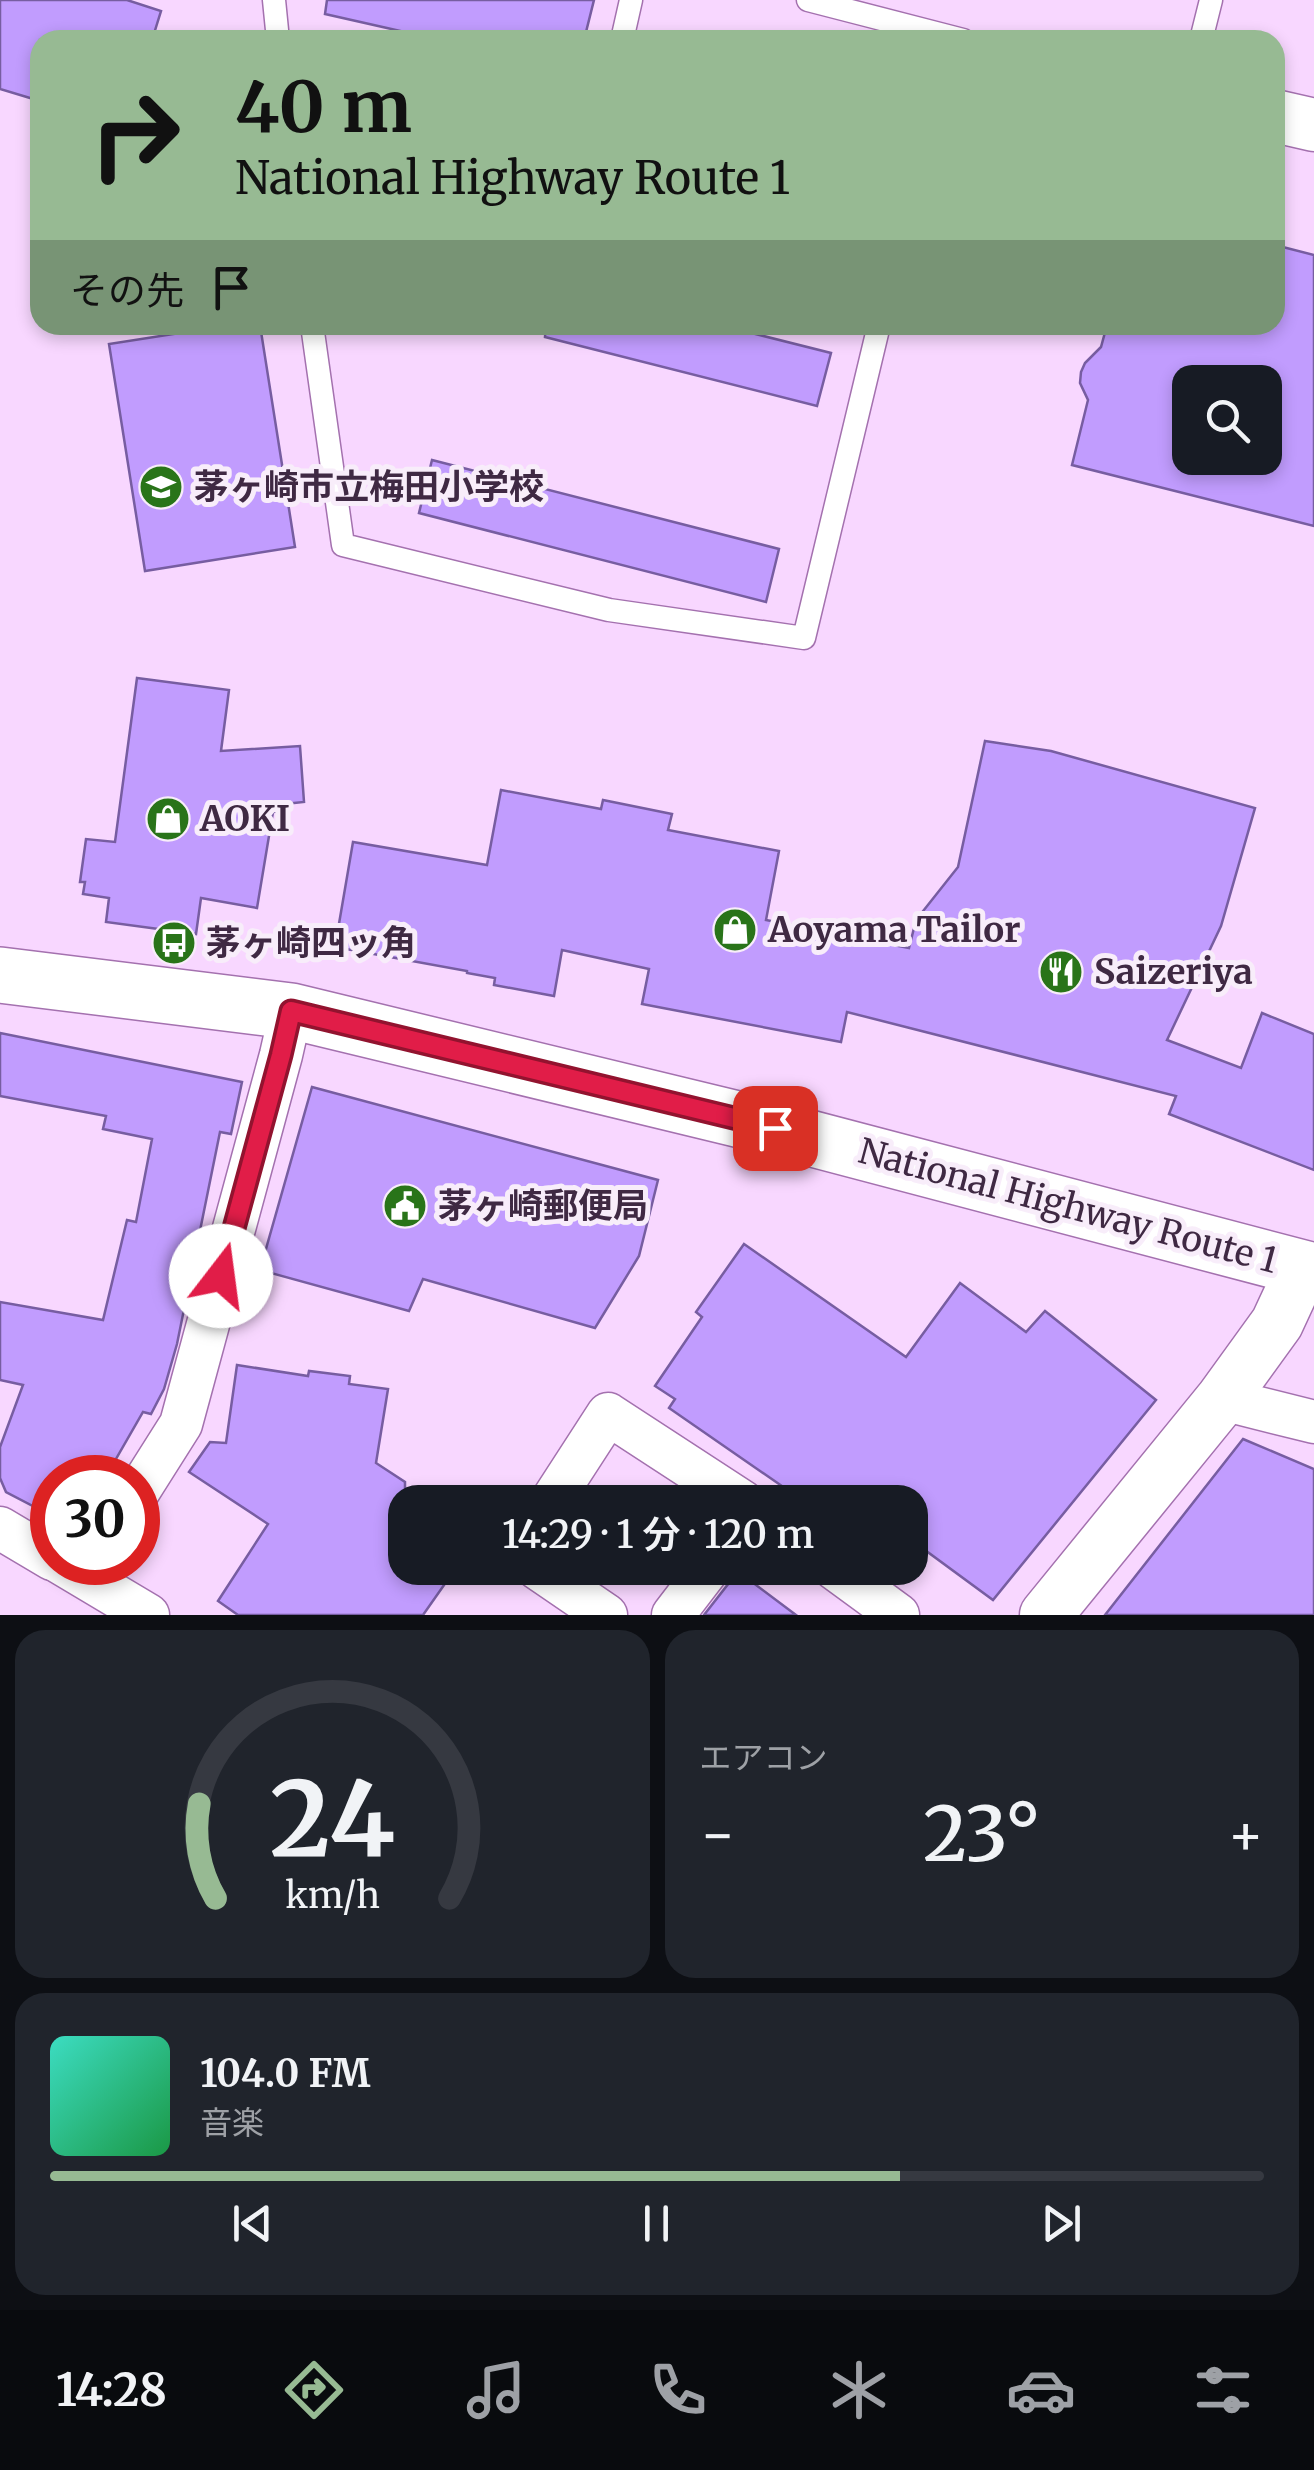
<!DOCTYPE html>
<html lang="ja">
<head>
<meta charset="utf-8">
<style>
	:root { --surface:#171b24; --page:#20242c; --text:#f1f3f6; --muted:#9ea1a6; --line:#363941; --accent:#97ba93 }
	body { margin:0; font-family:Merriweather,"Noto Sans JP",serif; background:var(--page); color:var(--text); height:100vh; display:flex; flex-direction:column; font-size:38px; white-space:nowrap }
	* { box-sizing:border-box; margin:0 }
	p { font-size:32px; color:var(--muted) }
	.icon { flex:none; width:55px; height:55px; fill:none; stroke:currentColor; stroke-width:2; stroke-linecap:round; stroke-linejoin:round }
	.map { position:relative; height:1615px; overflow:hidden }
	.details { display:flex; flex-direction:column; gap:15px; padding:15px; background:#0d0f14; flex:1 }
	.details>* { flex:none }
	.banner { position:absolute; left:30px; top:30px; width:1255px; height:305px; border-radius:30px; box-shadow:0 5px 15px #0003; background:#97ba93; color:#111; overflow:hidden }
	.controls { position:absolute; left:1172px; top:365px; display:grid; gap:20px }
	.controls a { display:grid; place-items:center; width:110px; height:110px; border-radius:20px; background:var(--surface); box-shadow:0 5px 15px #0003; font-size:50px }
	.speed { position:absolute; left:30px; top:1455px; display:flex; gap:20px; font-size:50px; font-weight:700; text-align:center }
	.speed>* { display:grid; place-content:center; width:130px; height:130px; border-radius:50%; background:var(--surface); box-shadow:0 5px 15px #0003; line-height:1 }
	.speed .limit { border:15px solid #d22; background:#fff; color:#111 }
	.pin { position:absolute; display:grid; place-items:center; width:85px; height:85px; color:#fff; margin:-42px; border-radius:20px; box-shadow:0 5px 15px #0006 }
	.me { position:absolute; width:110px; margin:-55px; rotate:15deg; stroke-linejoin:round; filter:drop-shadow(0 0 8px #0008) }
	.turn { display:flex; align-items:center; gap:35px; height:210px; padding:0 40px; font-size:45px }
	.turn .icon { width:130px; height:130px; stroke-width:2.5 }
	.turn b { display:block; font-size:70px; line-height:85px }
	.then { display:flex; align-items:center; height:95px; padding:0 40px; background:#0003; gap:20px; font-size:38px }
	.big { font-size:75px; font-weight:600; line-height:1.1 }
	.details .card { flex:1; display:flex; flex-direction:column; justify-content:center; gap:15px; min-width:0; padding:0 35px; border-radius:30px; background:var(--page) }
	.details .dial { align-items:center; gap:0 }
	.dial svg { height:260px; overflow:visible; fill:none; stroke:var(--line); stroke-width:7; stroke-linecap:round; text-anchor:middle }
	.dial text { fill:var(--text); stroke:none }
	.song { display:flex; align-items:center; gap:30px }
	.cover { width:120px; height:120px; border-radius:15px; background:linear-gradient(135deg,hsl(170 70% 55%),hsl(140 70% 35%)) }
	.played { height:10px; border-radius:5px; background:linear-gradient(90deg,var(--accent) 70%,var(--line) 70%) }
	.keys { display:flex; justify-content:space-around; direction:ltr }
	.heat { display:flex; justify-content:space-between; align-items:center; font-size:55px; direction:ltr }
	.details .tiles { flex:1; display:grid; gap:15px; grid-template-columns:1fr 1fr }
	.card:last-child { grid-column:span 2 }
	.trip { position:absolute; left:388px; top:1485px; width:540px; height:100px; border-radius:30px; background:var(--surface); box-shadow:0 5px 15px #0003; font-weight:600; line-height:100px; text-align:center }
	.dock { display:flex; height:160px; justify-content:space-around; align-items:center; background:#090b0e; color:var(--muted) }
	.dock .icon { width:70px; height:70px }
	.dock .active { color:var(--accent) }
	.dock b { font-size:45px; color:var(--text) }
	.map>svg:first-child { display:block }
	.building { fill:#c19cfe; stroke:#775da1; stroke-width:2.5; fill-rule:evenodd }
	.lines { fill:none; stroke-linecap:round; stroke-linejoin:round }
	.service-casing { stroke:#a471af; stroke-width:25 }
	.minor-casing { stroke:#a471af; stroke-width:45 }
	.tertiary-casing { stroke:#a471af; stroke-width:55 }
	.trunk-casing { stroke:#a471af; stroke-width:58 }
	.service { stroke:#fff; stroke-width:22 }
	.minor { stroke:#fff; stroke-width:42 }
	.tertiary { stroke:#fff; stroke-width:52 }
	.trunk { stroke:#fff; stroke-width:55 }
	.route-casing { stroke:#92132f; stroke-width:25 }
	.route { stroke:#e11d48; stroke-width:18 }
	.labels { text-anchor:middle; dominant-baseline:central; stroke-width:10; stroke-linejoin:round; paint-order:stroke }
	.poi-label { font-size:35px; font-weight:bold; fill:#3f2943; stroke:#f8edfa; text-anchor:start }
	.street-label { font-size:35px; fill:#3f2943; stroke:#f8edfa }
</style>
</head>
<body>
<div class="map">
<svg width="1314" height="1615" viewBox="0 0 1314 1615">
	<rect width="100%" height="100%" fill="#f8d7ff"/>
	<g class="building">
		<path d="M 0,0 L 127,0 L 161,11 L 152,40 L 40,40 L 40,101 L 0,89 Z"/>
		<path d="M 327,0 L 594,0 L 584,40 L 440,40 L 325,14 Z"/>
		<path d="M 1275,245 L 1314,255 L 1314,526 L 1072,465 L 1088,400 L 1080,383 L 1081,372 L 1085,363 L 1101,347 L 1107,325 L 1275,325 ZM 1190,382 L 1265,382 L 1265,458 L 1190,458 Z"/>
		<path d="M 231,325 L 260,325 L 295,547 L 145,571 L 109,344 Z"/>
		<path d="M 546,325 L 720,325 L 831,353 L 817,406 L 545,337 Z"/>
		<path d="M 432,460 L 779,549 L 766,602 L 419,513 Z"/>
		<path d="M 137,678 L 229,690 L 221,751 L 300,746 L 304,802 L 285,804 L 285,811 L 273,812 L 257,908 L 201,898 L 196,934 L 106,922 L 109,898 L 83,894 L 85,882 L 80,882 L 86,839 L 115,842 Z"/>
		<path d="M 985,741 L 1051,751 L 1255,808 L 1221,926 L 1167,1040 L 1241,1068 L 1262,1013 L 1314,1034 L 1314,1170 L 1169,1114 L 1176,1096 L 847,1012 L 841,1042 L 642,1004 L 649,969 L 562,950 L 554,996 L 494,985 L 495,978 L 467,973 L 467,971 L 335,947 L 353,842 L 487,865 L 501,790 L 601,809 L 603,800 L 672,814 L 668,830 L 779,851 L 766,920 L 909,948 L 916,920 L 958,867 Z"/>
		<path d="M 0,1033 L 242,1082 L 231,1134 L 220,1132 L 177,1344 L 164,1389 L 151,1414 L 143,1412 L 105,1478 L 52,1478 L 52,1516 L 6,1492 L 0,1478 L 0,1447 L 23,1385 L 0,1380 L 0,1302 L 103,1320 L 127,1220 L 136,1222 L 152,1139 L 103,1129 L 106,1116 L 0,1096 Z"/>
		<path d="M 312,1087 L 658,1180 L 639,1256 L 595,1328 L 423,1279 L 409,1311 L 260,1270 Z"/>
		<path d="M 744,1244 L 906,1357 L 960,1283 L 1026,1332 L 1045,1311 L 1156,1400 L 993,1600 L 910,1539 L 910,1502 L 805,1502 L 669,1408 L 675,1399 L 655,1386 L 702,1317 L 696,1312 Z"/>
		<path d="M 237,1365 L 308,1376 L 309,1371 L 350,1376 L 349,1384 L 388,1389 L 376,1463 L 405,1482 L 405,1568 L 456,1568 L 423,1615 L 238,1615 L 218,1601 L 268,1524 L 189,1472 L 210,1442 L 226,1443 Z"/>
		<path d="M 1243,1439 L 1314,1469 L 1314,1615 L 1105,1615 Z"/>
		<path d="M 748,1579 L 796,1615 L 704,1615 L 729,1583 Z"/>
	</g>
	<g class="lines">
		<defs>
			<g id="service">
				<path d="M 274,0 L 278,40"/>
				<path d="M 808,0 L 963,40"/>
				<path d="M 622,40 L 631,0"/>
				<path d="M 1201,40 L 1211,0"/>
				<path d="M 312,325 L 343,545 L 609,610 L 804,638 L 879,325"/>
			</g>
			<g id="minor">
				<path d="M 1222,1399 L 1314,1422"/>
				<path d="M 138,1492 L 181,1424 L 281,1055 L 291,1011"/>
				<path d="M 551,1502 L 608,1414 L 743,1502"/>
				<path d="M 0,1528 L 52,1559"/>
				<path d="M 59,1562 L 148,1615"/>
				<path d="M 537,1568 L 606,1615"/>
				<path d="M 834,1568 L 898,1615"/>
				<path d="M 673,1615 L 709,1568"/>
			</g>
			<g id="tertiary">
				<path d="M 1275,116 L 1314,125"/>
				<path d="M 1046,1615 L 1222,1399 L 1277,1323 L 1302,1269"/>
			</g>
			<path id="trunk" d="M 0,975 L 291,1011 L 737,1119 L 1314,1271"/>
		</defs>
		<use href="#service" class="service-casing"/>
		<use href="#minor" class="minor-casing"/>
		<use href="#tertiary" class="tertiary-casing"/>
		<use href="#trunk" class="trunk-casing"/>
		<use href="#service" class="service"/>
		<use href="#minor" class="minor"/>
		<use href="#tertiary" class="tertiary"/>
		<use href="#trunk" class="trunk"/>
	</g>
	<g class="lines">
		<defs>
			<path id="route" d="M 221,1276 L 281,1055 L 291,1011 L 775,1128"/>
		</defs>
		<use href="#route" class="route-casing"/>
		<use href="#route" class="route"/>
	</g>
	<defs>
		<symbol id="school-disc" viewBox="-11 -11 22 22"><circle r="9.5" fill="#297419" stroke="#f8edfa"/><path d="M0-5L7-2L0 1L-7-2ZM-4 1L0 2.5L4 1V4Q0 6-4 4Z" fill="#fff"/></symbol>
		<symbol id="shop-disc" viewBox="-11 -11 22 22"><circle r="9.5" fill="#297419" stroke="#f8edfa"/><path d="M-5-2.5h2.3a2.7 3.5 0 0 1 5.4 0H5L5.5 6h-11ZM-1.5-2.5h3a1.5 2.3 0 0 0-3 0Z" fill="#fff"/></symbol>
		<symbol id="bus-disc" viewBox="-11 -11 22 22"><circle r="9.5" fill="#297419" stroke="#f8edfa"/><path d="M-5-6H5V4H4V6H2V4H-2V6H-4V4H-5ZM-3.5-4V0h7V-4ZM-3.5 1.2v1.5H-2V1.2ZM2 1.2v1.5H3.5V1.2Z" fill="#fff"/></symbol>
		<symbol id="restaurant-disc" viewBox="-11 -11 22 22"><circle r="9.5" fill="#297419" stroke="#f8edfa"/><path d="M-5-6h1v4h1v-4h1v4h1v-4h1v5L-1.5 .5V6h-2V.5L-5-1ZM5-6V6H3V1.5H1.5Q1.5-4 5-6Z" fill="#fff"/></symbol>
		<symbol id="civic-disc" viewBox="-11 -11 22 22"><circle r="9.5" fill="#297419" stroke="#f8edfa"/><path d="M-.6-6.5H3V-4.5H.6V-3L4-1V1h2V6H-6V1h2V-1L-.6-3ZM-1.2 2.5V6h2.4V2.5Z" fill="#fff"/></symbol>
	</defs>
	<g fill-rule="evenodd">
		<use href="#school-disc" x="136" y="462" width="50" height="50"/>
		<use href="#shop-disc" x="143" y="794" width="50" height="50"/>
		<use href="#shop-disc" x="710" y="905" width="50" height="50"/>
		<use href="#bus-disc" x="149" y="918" width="50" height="50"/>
		<use href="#restaurant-disc" x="1036" y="947" width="50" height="50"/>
		<use href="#civic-disc" x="380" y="1181" width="50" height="50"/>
	</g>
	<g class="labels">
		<g class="poi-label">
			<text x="194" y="487">茅ヶ崎市立梅田小学校</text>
			<text x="200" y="819">AOKI</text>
			<text x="768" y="930">Aoyama Tailor</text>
			<text x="206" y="943">茅ヶ崎四ッ角</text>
			<text x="1094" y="972">Saizeriya</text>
			<text x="438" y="1206">茅ヶ崎郵便局</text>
		</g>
		<g class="street-label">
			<text transform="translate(1068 1206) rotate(15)">National Highway Route 1</text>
		</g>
	</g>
</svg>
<div class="controls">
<a><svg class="icon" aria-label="search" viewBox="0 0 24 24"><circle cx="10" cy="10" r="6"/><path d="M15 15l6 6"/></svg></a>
</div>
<div class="speed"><div class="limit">30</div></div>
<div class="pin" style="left:775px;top:1128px;background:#d93025"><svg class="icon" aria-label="arrive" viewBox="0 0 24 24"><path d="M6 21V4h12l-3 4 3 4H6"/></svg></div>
<svg class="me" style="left:221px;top:1276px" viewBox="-20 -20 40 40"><circle r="19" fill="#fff"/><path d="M0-13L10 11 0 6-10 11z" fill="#e11d48"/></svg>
<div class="trip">14:29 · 1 分 · 120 m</div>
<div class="banner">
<div class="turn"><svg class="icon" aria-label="right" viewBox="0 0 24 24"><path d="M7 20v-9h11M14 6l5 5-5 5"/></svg><div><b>40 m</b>National Highway Route 1</div></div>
<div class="then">その先<svg class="icon" aria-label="arrive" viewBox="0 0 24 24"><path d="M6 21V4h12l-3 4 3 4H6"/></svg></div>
</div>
</div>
<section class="details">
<div class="tiles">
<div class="card dial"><svg viewBox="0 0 100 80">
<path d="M14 69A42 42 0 1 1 86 69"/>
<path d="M14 69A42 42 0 0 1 9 40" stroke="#97ba93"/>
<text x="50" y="56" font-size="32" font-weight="700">24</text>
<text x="50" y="72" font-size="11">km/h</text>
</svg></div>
<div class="card"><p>エアコン</p>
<div class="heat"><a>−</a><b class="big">23°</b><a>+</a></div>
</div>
<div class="card">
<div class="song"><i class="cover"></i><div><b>104.0 FM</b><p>音楽</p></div></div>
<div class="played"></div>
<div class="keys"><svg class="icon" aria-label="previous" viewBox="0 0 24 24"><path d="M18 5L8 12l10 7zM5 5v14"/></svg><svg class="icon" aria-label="pause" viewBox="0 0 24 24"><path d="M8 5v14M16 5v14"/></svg><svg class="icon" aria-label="next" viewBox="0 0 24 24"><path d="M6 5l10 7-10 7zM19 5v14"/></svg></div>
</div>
</div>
</section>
<nav class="dock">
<b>14:28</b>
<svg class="icon active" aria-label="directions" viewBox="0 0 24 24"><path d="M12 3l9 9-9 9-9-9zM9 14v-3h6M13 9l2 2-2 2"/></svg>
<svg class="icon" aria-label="music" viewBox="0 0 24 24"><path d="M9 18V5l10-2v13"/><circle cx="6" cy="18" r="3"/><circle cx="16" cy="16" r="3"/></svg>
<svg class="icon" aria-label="phone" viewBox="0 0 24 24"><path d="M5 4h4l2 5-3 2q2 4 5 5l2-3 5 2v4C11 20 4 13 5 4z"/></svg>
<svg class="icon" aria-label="climate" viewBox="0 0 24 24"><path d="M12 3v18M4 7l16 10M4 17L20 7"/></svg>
<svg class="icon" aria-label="car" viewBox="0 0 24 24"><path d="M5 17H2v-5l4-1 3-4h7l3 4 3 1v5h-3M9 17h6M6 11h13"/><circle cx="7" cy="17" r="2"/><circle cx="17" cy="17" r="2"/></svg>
<svg class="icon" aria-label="filters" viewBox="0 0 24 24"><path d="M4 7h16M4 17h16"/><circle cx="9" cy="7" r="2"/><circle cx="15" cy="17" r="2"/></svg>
</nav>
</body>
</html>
